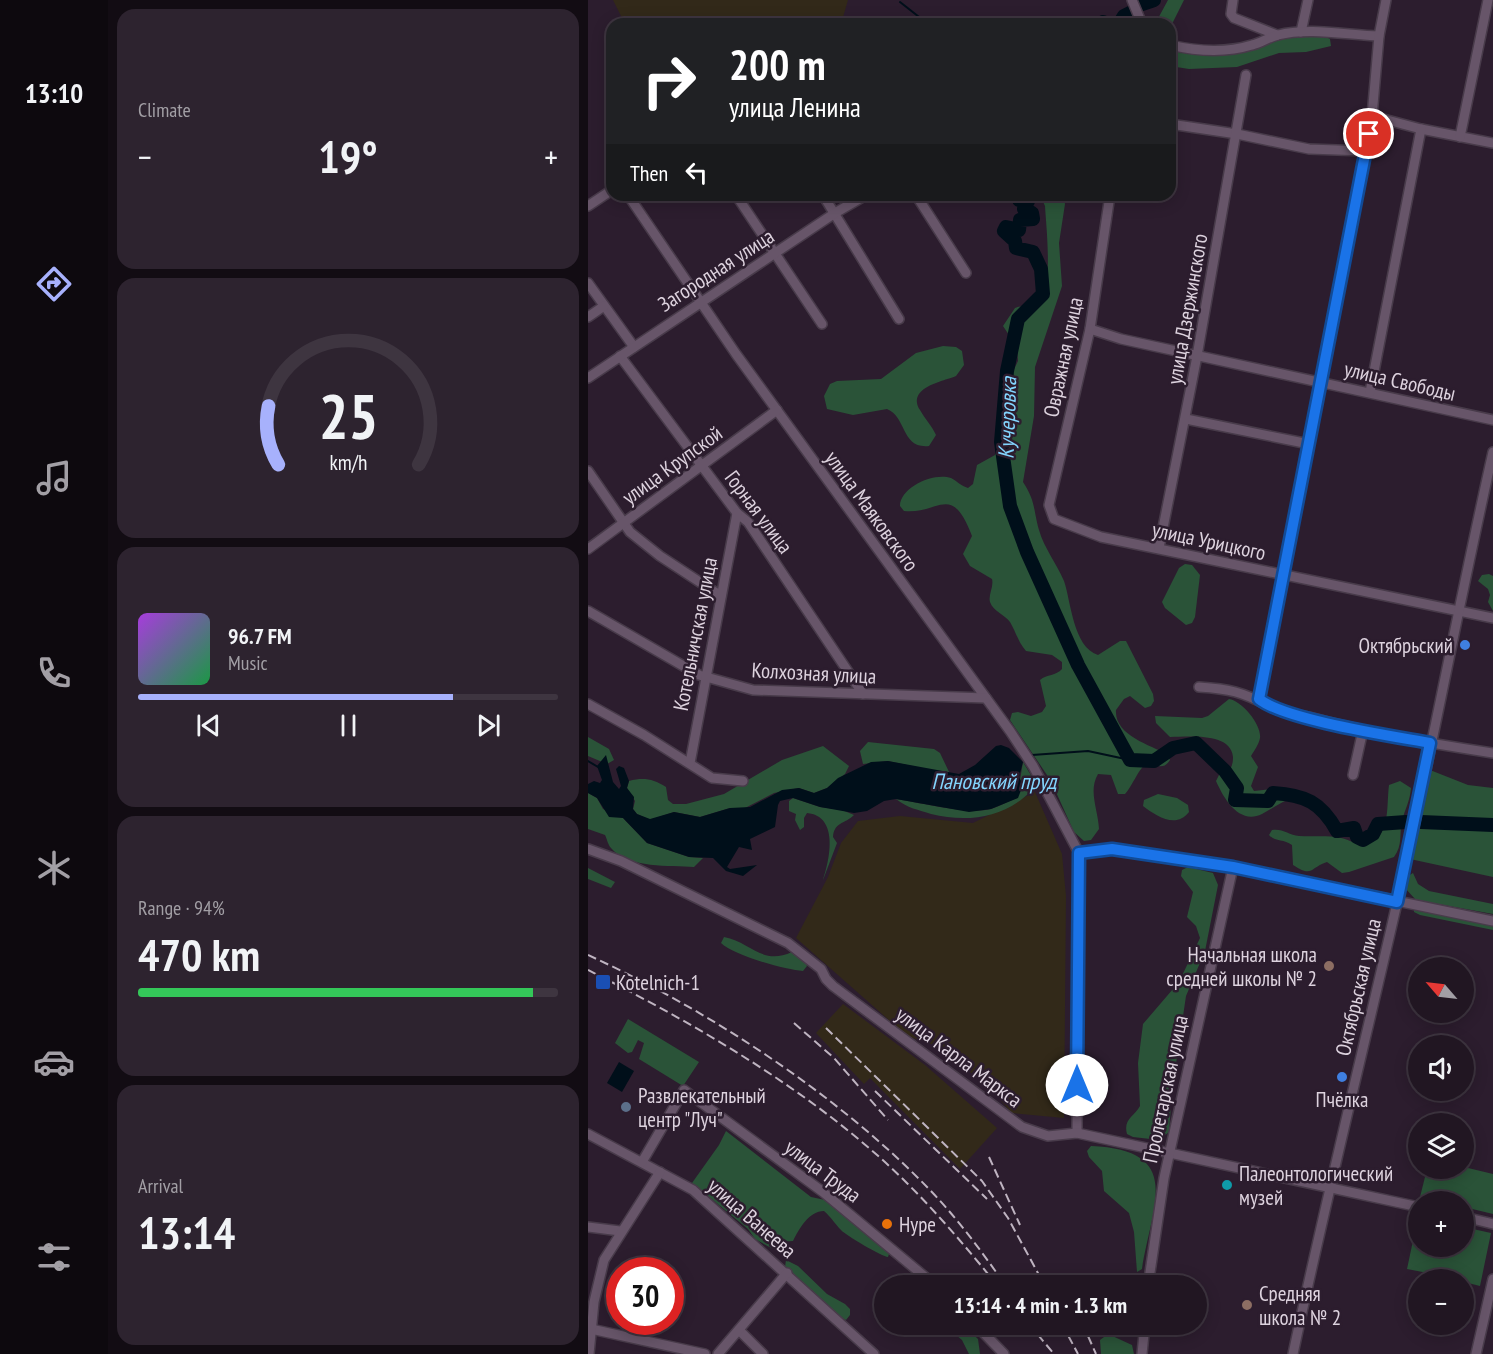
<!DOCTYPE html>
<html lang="en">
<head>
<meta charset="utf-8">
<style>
	:root { --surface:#211622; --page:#2d232f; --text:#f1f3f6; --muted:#a29fa5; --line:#3e3540; --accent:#a7b1fc }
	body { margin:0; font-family:"PT Sans Narrow",sans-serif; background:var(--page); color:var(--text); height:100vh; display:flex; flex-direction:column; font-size:22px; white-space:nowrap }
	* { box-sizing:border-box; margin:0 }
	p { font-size:20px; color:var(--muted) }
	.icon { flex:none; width:33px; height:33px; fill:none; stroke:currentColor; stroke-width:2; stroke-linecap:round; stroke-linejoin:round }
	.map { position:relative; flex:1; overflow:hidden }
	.side { display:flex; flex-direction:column; gap:9px; padding:9px; background:#120c13; width:480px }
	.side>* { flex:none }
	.top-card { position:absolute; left:18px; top:18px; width:570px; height:183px; border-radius:18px; box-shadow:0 3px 15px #0003,0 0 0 2px var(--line); background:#202124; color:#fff; overflow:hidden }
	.needle { width:39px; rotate:298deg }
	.fabs { position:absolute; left:820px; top:957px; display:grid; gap:12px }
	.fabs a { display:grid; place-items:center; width:66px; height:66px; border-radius:50%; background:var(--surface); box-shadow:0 3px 15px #0003,0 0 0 2px var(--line); font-size:30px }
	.speed { position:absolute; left:18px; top:1257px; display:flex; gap:12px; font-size:30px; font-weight:700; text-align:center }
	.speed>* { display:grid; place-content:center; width:78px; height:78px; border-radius:50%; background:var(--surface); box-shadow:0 3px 15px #0003,0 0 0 2px var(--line); line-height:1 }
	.speed .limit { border:9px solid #d22; background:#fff; color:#111 }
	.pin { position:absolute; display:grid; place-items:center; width:51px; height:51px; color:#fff; margin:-26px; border:3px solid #fff; border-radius:50%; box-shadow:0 2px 6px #0007 }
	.me { position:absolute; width:66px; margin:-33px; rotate:0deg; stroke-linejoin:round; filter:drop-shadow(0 0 4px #0008) }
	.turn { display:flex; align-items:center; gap:21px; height:126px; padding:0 24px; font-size:27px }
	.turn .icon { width:78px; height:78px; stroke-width:2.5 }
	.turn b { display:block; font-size:42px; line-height:51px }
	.then { display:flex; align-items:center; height:57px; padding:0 24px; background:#0003; gap:12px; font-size:22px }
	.big { font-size:45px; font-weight:800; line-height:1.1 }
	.side .card { flex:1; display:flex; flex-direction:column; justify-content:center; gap:9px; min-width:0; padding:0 21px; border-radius:18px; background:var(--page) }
	.side .dial { align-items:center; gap:0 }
	.dial svg { height:156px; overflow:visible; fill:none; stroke:var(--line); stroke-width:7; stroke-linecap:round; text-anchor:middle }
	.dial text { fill:var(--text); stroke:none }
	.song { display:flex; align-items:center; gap:18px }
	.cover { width:72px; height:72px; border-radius:9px; background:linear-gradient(135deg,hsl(280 70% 55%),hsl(140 70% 35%)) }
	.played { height:6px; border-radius:3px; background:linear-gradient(90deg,var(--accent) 75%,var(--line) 75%) }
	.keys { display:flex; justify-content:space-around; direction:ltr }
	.heat { display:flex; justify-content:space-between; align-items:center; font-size:33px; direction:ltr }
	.charge { height:9px; border-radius:4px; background:linear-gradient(90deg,#34c759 94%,var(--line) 0) }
	.trip { position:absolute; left:286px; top:1275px; width:333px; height:60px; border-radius:30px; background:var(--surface); box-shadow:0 3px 15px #0003,0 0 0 2px var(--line); font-weight:800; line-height:60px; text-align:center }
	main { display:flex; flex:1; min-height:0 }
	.menu { display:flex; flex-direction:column; width:108px; justify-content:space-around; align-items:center; background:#0d090e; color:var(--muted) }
	.menu .icon { width:42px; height:42px }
	.menu .current { color:var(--accent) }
	.menu b { font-size:27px; color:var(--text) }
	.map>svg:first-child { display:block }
	.industrial { fill:#322919 }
	.green { fill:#2a5338 }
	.water { fill:#000f1a }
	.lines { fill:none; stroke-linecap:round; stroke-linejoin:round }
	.stream { stroke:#000f1a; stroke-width:2 }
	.river { stroke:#000f1a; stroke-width:14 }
	.minor-casing { stroke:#483b4a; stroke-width:12 }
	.minor { stroke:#675569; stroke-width:9 }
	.rail { stroke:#bfb4c1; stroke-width:2; stroke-dasharray:9 4.5; stroke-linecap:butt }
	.route-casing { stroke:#114b97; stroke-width:15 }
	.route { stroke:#1a73e8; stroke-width:10 }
	.shop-dot { fill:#3f7fe0; stroke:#2c1d2e; stroke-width:2 }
	.education-dot { fill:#8d6e63; stroke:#2c1d2e; stroke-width:2 }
	.transit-dot { fill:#1a4fb4; stroke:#2c1d2e; stroke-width:2 }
	.service-dot { fill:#5c6f8a; stroke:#2c1d2e; stroke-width:2 }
	.culture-dot { fill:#0f9aa8; stroke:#2c1d2e; stroke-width:2 }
	.food-dot { fill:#e8710a; stroke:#2c1d2e; stroke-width:2 }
	.labels { text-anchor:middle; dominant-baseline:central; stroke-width:5; stroke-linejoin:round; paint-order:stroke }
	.street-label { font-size:21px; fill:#ddd2de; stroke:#2c1d2e }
	.poi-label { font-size:21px; fill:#ddd2de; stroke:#2c1d2e; text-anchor:start }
	.water-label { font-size:22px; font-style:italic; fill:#83d5fe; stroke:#2c1d2e }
</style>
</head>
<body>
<main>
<nav class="menu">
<b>13:10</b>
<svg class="icon current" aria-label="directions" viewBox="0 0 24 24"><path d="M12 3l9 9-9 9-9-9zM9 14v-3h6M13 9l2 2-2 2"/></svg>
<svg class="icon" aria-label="music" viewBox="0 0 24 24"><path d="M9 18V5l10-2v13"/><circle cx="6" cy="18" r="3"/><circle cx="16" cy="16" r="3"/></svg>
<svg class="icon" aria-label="phone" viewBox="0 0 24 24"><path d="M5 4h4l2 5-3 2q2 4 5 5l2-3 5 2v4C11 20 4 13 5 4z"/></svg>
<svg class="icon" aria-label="climate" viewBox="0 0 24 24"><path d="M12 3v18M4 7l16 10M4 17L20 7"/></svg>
<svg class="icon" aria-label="car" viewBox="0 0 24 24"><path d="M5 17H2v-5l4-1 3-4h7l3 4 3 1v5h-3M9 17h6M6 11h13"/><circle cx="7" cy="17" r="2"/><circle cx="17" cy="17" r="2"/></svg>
<svg class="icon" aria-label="filters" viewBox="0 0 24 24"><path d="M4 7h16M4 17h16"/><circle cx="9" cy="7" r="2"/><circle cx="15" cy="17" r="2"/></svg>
</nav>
<section class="side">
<div class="card"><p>Climate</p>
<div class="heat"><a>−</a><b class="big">19°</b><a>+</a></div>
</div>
<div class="card dial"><svg viewBox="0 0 100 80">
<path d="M14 69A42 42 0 1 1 86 69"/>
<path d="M14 69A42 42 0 0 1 9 39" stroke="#a7b1fc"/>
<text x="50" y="56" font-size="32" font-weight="700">25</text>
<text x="50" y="72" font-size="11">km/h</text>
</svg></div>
<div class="card">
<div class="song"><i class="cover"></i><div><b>96.7 FM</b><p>Music</p></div></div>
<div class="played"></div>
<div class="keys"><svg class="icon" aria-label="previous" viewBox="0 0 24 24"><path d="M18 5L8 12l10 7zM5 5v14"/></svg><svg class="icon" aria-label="pause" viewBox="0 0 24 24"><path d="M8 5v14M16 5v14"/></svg><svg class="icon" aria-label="next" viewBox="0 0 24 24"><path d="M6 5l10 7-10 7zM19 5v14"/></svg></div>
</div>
<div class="card"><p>Range · 94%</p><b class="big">470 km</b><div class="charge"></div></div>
<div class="card"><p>Arrival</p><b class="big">13:14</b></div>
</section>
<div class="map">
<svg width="905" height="1354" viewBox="0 0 905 1354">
	<rect width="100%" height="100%" fill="#2c1d2e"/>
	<g class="industrial">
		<path d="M 25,0 L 260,0 L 253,24 L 37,24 Z"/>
		<path d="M 447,792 L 474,854 L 478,896 L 476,1118 L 424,1113 L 412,1100 L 410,1094 L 349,1046 L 319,1036 L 208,938 L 240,877 L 253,843 L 270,821 L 312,816 L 385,823 Z"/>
		<path d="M 255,1004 L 337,1065 L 409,1128 L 372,1169 L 282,1078 L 276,1084 L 228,1033 Z"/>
	</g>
	<g class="green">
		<path d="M 580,0 L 596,0 L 582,28 L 582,24 L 567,24 Z"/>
		<path d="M 736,36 L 742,39 L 743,46 L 718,52 L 691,53 L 649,67 L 601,69 L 582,66 L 582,50 L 610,54 L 652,51 L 687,38 Z"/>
		<path d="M 452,195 L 476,195 L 477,204 L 471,243 L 474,286 L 447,367 L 446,416 L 435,482 C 448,502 445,509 451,530 C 456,548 469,564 476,581 C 483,601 485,647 510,655 L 532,641 L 538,641 L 565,694 L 566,701 L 563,706 L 557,708 L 542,696 L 536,699 L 528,710 C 526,735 562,745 579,754 L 582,760 C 574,773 566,761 556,766 C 551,769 543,788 537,794 L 530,794 L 523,775 L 510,774 C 500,791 510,809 511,829 L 503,840 L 496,841 L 486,832 L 463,781 L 422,720 L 424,713 L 430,712 L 443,716 L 454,712 L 458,706 L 452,680 C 459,674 468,676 474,669 L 474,662 L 464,655 L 438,651 C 430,642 428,632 422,622 C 417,615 405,611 402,602 C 400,595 406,587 404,579 L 382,566 L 375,554 L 384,536 C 363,481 351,515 316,511 L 312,506 C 312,487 346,472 363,478 C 369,481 373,486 380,488 L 385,484 L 389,465 L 407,455 L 412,443 L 413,396 L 430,361 L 429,347 L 415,326 L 427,308 C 434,305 443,307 450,303 C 466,293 458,225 457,206 Z"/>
		<path d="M 355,346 L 368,347 L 374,351 L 376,365 L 368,376 C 357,381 318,387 332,410 C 337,419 344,426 348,435 L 341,446 C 313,449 319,417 299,409 L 265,415 L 239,409 L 236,396 L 242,384 L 249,381 L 293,379 L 328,353 Z"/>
		<path d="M 597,564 L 604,565 L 612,575 L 607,617 L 604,623 L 598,625 L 577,608 L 574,602 L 591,568 Z"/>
		<path d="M 901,574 L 905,576 L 905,611 L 900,602 L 902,595 L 900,589 L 890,581 L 894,575 Z"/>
		<path d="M 641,699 C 654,701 674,725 672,738 C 671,744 666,751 663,756 L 670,767 L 663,786 L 666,791 L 693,788 L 700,793 L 700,800 C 691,803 684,809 674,814 C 651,825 636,799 628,781 L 631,775 L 638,774 C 643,769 645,765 645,757 C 643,732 600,737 582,737 L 568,723 L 567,716 L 614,718 L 620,716 Z"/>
		<path d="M 0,737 L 21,749 L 26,760 L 19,764 L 0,756 Z"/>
		<path d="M 280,742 L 346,749 L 352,753 L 362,774 L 300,761 L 275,764 L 272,751 Z"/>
		<path d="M 235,746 L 261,766 L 257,774 L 239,788 L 226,793 L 211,788 L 186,793 L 157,808 L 142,808 L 112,817 L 86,812 L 62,820 L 49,814 L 45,809 L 47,801 L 39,788 L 41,781 C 56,777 65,779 78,787 L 80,800 L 85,804 L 98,804 L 136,794 L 194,760 Z"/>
		<path d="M 435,762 L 444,777 L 444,790 C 417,818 380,823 343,814 C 331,810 319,808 308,799 C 335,803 379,815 403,809 C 412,806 421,801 429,798 Z"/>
		<path d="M 842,770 L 880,785 L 905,788 L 905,877 L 822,859 Z"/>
		<path d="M 812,781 L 823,788 C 822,801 817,809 814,821 C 811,834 815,845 806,857 L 761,872 L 754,873 L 739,862 C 721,868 725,878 705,865 L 704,845 C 696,839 687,842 681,835 L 684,830 C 694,828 701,835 711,836 C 726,837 739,835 753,838 C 759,839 765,843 771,843 C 804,845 798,807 801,785 Z"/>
		<path d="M 0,793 L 9,798 L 15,809 L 35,818 L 59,843 L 101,857 L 115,858 L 106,867 C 82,865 41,869 23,848 C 20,845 19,839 17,835 L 0,829 Z"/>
		<path d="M 570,794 L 589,798 L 600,805 L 601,812 C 588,829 568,816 555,806 L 556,800 Z"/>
		<path d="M 205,798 L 232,807 L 254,810 L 266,815 C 257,824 246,822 245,837 L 249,843 L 235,880 C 242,859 251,816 219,813 L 216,818 L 216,827 L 212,830 L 207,820 L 208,814 L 201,811 L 201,801 Z"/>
		<path d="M 600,867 L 625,873 L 630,885 L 617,951 L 598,996 L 584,1091 L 581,1132 L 571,1140 L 545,1137 L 539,1134 C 535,1119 546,1117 552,1106 L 550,1063 L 555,1024 L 591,982 L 612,938 L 608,926 L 599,917 L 605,892 L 593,876 L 594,870 Z"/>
		<path d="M 0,868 L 27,882 L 23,888 L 0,879 Z"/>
		<path d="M 825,873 L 830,884 L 841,891 L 905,904 L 905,914 L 828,900 L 817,888 L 817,878 Z"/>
		<path d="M 826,907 L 905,923 L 905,930 L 832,915 L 826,912 Z"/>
		<path d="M 136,937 C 163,942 174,966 204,952 L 217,960 L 219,966 L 215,971 C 197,970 145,955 133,943 Z"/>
		<path d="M 40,1019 L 111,1062 L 95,1086 L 51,1059 L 56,1043 L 50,1040 L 44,1052 L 40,1053 L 27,1043 Z"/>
		<path d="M 138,1131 L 223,1197 L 242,1201 L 302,1251 L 300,1257 C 295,1257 257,1235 253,1230 C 247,1224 243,1217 236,1211 C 221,1211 211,1229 205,1241 L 191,1242 L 185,1249 L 167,1239 L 160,1229 L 104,1183 L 131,1145 Z"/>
		<path d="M 503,1146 C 597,1150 564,1205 554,1269 L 549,1272 L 546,1232 L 541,1213 L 516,1191 L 514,1171 L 501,1157 L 499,1151 Z"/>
		<path d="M 876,1167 L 905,1174 L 905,1214 L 876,1207 L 876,1202 L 851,1201 L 832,1197 L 839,1169 Z"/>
		<path d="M 830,1217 L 831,1246 L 876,1246 L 876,1227 L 903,1233 L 892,1286 L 876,1282 L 876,1280 L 819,1269 Z"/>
		<path d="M 198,1260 L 210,1266 L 239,1294 L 257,1304 L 262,1309 L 262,1315 L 258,1320 L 247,1315 L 197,1267 Z"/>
		<path d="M 356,1325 L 375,1325 L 390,1339 L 392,1354 L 381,1354 L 374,1340 Z"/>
		<path d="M 520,1334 L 544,1345 L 546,1354 L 513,1354 L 512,1340 Z"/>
	</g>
	<g class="water">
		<path d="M 413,745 L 421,748 L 435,762 L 431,777 L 435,785 L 430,798 L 403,809 L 381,812 L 308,799 L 296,801 L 279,811 L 266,813 L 232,807 L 205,798 L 192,801 L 190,805 L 187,827 L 162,839 L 164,850 L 151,847 L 139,867 L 142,869 L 169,865 L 155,876 L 138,871 L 125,858 L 101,857 L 59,843 L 35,818 L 21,817 L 9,798 L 0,793 L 0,784 L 6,781 L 12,783 L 14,780 L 9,766 L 18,755 L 25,782 L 31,789 L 33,786 L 28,769 L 31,766 L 36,768 L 41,781 L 39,788 L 46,797 L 45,809 L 49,814 L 62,819 L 86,812 L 112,817 L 142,808 L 162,807 L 194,790 L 211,788 L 226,793 L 239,788 L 250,778 L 283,762 L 300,761 L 371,774 L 387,765 L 408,746 Z"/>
		<path d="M 31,1062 L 46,1071 L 34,1092 L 19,1083 Z"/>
	</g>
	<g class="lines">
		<g class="stream">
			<path d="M 312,2 L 340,24"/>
			<path d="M 444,755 L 500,751 L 542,760"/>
			<path d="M 0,761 L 10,767"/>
		</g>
		<g class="river">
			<path d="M 551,5 L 566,0"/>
			<path d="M 512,24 L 515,22 L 520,24"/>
			<path d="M 531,24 L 536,16 L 544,12"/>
			<path d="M 434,195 L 431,200 L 440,201 L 436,209 L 444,213 L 445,219 L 432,220 L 431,230 L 418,227 L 416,231 L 427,241 L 428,248 L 445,252 L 453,269 L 455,294 L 430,319 L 419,371 L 413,442 L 422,506 L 439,552 L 490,665 L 542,760 L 566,761 L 585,748 L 608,743 L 637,771 L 649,788 L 647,800 L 680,801 L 685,793 C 717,795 733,802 749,831 L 766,828 L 769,837 L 775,840 L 785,834 L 790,824 L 818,822"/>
			<path d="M 833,822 L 905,825"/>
		</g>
		<defs>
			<g id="minor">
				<path d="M 544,0 L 554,24"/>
				<path d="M 645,0 L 643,14 L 646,18 L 689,35"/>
				<path d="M 713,32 L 720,0"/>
				<path d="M 582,45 C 608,51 638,53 664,45 C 673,43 681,37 690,35 C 721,27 759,35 791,36"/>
				<path d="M 784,116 L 833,129 L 905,143"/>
				<path d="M 582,124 L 649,134 L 721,149 L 777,151"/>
				<path d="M 872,137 L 900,0"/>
				<path d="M 40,195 L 148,354 L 422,731 L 445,766 L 491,853 L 489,1133"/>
				<path d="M 148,195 L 234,324"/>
				<path d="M 235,195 L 311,319"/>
				<path d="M 328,195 L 378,273"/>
				<path d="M 522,195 L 502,329 L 461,505 L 466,519 L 513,537 L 905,618"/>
				<path d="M 0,206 L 24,190"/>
				<path d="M 0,283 L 46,347"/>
				<path d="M 0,317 L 16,306"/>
				<path d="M 502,329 L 533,339 L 905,420"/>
				<path d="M 32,356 L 149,513 L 160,522 L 275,694"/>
				<path d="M 0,378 L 247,213 L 278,195"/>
				<path d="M 782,392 L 833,129"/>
				<path d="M 598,419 L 721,444"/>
				<path d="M 0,471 L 42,532 L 72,556 L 133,596"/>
				<path d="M 571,548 L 609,356 L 658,75"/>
				<path d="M 0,549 L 189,410"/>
				<path d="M 0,611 L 111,675 L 165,690 L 398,698"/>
				<path d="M 611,687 C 642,689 654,692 681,706 C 693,713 711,715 725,718 C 784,734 845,744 905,753"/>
				<path d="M 671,699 L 784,116 L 791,36 L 798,0"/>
				<path d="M 0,704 L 56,735 L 124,778 L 155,781"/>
				<path d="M 102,763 L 149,513"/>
				<path d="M 765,775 L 775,730"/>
				<path d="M 0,849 L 33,861 L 200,943 L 233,969 L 238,979 L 245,986 L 434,1127 L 460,1136 L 489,1133 L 831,1207"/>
				<path d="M 491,853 L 524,849 L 645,867 L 905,921"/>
				<path d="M 0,1134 L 105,1190 L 286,1354"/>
				<path d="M 54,1162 L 96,1090 L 235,1192 L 348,1286"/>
				<path d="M 876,1217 L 905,1224"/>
				<path d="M 0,1227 L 32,1231"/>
				<path d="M 560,1286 L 576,1178 L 645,867"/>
				<path d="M 387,1324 L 416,1354"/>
				<path d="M 3,1329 L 117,1354"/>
				<path d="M 151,1330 L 175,1354"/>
				<path d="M 1,1354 L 6,1302 L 16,1260 L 72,1172"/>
				<path d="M 130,1354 L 199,1273"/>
				<path d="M 554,1354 L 557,1324"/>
				<path d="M 705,1354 C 735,1212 770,1071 803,929 C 840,771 869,611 905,452"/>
				<path d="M 888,1354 L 905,1279"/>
			</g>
		</defs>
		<use href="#minor" class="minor-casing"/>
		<use href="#minor" class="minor"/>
		<g class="rail">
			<path d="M 0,955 C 120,1010 249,1094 341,1189 C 370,1219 394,1252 418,1286"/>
			<path d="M 0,970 C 105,1023 211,1084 298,1163 C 335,1197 368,1235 400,1274"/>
			<path d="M 206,1023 L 246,1058 L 300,1120"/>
			<path d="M 238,1028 L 394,1181 L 420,1218 L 457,1286"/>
			<path d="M 287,1091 L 399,1199"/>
			<path d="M 401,1157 L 432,1225"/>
			<path d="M 441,1324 L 466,1354"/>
			<path d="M 474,1324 L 490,1354"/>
			<path d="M 500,1336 L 508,1354"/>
		</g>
	</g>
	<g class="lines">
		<defs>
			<path id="route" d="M 489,1085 L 491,853 L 524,849 L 645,867 L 809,902 L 842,743 C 804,736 697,720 671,699 L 781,134"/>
		</defs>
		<use href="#route" class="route-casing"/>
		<use href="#route" class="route"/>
	</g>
	<g class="shop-dot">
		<circle cx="877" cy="645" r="6"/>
		<circle cx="754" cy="1077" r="6"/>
	</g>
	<g class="education-dot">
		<circle cx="741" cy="966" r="6"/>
		<circle cx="659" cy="1305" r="6"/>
	</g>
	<rect class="transit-dot" x="7" y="974" width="16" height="16" rx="3"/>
	<circle class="service-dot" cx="38" cy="1107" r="6"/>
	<circle class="culture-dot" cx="639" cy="1185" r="6"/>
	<circle class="food-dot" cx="299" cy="1224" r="6"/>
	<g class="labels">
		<g class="street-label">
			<text transform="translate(128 270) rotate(-33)">Загородная улица</text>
			<text transform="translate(599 309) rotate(-80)">улица Дзержинского</text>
			<text transform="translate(475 357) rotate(-78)">Овражная улица</text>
			<text transform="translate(812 381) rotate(13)">улица Свободы</text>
			<text transform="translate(84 465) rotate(-36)">улица Крупской</text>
			<text transform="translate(284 511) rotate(54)">улица Маяковского</text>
			<text transform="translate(171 512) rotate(53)">Горная улица</text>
			<text transform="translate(621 541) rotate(12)">улица Урицкого</text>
			<text transform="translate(107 634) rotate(-79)">Котельничская улица</text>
			<text transform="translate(226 673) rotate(3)">Колхозная улица</text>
			<text transform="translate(770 987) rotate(-77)">Октябрьская улица</text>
			<text transform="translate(371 1057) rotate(37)">улица Карла Маркса</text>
			<text transform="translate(577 1089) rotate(-78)">Пролетарская улица</text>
			<text transform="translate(235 1171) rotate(37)">улица Труда</text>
			<text transform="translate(164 1218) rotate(41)">улица Ванеева</text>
		</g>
		<g class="poi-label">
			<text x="865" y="645" text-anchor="end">Октябрьский</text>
			<text x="729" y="954" text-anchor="end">Начальная школа<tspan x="729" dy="24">средней школы № 2</tspan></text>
			<text x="28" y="982">Kotelnich-1</text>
			<text x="50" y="1095">Развлекательный<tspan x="50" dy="24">центр "Луч"</tspan></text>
			<text x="754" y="1099" text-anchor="middle">Пчёлка</text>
			<text x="651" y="1173">Палеонтологический<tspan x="651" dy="24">музей</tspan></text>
			<text x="311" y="1224">Hype</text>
			<text x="671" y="1293">Средняя<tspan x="671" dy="24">школа № 2</tspan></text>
		</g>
		<g class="water-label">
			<text transform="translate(419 418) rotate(-88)">Кучеровка</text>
			<text x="406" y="781">Пановский пруд</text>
		</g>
	</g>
</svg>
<div class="fabs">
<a><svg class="needle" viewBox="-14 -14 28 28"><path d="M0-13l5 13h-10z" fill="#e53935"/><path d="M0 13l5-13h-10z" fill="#a29fa5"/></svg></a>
<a><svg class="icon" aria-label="sound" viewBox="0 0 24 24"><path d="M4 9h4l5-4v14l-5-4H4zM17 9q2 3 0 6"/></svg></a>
<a><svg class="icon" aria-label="layers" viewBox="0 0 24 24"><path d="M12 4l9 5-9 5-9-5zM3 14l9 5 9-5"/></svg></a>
<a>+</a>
<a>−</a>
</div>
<div class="speed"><div class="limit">30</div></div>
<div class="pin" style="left:781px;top:134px;background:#d93025"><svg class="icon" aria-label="arrive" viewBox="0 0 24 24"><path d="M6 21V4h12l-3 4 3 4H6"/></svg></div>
<svg class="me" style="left:489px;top:1085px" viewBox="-20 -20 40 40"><circle r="19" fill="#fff"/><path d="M0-13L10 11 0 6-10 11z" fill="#1a73e8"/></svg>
<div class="trip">13:14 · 4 min · 1.3 km</div>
<div class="top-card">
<div class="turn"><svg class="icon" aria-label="right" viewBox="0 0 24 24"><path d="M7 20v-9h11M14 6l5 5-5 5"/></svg><div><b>200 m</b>улица Ленина</div></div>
<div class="then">Then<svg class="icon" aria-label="left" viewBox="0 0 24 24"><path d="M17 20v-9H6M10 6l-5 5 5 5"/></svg></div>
</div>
</div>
</main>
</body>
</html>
